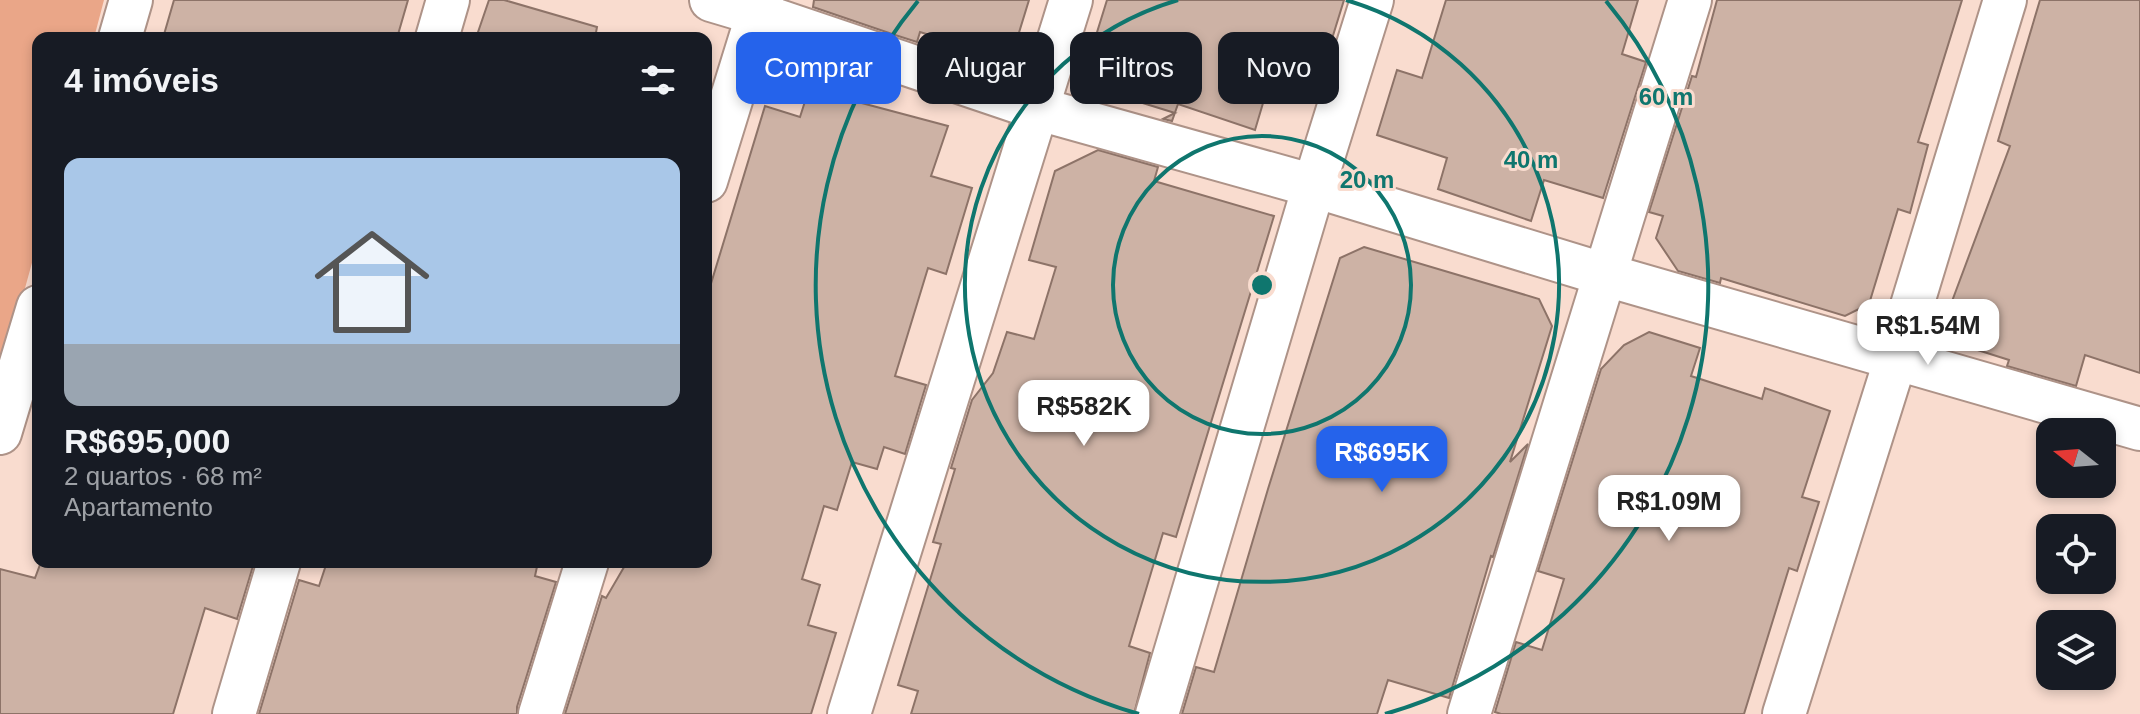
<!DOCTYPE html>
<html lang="pt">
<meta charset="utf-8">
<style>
body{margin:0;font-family:Arial,sans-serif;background:#242831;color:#f1f3f6;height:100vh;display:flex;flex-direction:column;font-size:30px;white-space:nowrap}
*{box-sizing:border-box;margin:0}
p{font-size:26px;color:#9ea1a6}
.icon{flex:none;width:44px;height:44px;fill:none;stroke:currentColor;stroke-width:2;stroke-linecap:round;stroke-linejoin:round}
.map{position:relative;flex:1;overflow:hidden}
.drawer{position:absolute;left:32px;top:32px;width:680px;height:536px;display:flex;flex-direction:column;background:#171b24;border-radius:16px;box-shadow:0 4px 12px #0003}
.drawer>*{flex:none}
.top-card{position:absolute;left:736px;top:32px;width:760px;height:72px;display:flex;gap:16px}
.needle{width:52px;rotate:287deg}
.fabs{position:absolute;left:2036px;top:418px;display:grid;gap:16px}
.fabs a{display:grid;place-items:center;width:80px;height:80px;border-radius:16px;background:#171b24;box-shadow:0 4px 12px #0003;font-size:40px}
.price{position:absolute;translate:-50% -68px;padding:0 18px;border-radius:16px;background:#fff;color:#222;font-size:26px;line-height:52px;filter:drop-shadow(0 2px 4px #0008)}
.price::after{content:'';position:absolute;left:50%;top:48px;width:24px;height:18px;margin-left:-12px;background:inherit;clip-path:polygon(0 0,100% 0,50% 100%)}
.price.current{background:#2563eb;color:#fff}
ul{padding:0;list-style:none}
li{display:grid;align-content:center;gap:16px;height:424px;padding:0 32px}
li+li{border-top:2px solid #363941}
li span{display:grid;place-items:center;height:248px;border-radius:16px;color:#555}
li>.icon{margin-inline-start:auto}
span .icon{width:144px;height:144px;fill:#fffc;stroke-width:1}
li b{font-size:34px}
h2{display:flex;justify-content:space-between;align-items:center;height:96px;padding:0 32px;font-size:34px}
.tag{padding:0 28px;border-radius:16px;background:#171b24;box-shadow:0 4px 12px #0003;font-size:28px;line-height:72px}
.tag.current{background:#2563eb;color:#fff}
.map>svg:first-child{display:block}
.green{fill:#eaa688}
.building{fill:#cdb2a5;stroke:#8d7368;stroke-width:2}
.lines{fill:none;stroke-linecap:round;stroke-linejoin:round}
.street-casing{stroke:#ae9388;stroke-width:46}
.street{stroke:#fff;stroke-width:42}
.ring{fill:none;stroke:#0f766e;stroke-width:4}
.centre{fill:#0f766e;stroke:#f9dccf;stroke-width:4}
.ring-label{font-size:24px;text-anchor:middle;font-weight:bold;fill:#0f766e;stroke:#f9dccf;stroke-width:6;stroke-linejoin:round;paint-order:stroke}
</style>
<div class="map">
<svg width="2140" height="714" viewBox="0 0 2140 714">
<rect width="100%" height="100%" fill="#f9dccf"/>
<!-- green -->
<polygon class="green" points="0,0 104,0 94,38 38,38 38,241 0,379"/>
<!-- building -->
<g class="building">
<polygon points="174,0 408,0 397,38 163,38"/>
<polygon points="489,0 504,0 597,27 595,38 476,38"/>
<polygon points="814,0 1029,0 1017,39 991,54 920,32 917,42 895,35 813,7"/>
<polygon points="1107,0 1344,0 1331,42 1328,41 1310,97 1269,83 1255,130 1178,104 1172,121 1163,119 1175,113 1104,91 1109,77 1085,71"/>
<polygon points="1446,0 1638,0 1622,54 1646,62 1603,198 1544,180 1531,221 1438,189 1447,158 1377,135 1397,70 1422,78"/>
<polygon points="1717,0 1962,0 1918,142 1928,145 1910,213 1898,209 1869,304 1845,316 1721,278 1720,283 1678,271 1656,238 1663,216 1649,212 1692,76 1696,77"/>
<polygon points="2040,0 2140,0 2140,373 2085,355 2076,386 2007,366 2009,360 1952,342 1942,328 2010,146 1998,141"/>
<polygon points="809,89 948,126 931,176 972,188 946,274 928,268 895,376 926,385 905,454 884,447 877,469 852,462 837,510 824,506 802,579 820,585 808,625 836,633 811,714 565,714 602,596 606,598 627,562 706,562 706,300 765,106 800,117"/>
<polygon points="1098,150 1158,167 1154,181 1274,216 1176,537 1163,533 1129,646 1150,653 1134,714 911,714 918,691 898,685 941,544 933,542 955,469 951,468 972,400 993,373 1007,332 1034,339 1056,267 1029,260 1055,171"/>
<polygon points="1364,247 1539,299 1552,326 1510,462 1528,444 1493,557 1491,556 1449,698 1388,680 1377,714 1182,714 1196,667 1214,672 1268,489 1340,258"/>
<polygon points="1649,332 1700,348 1691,376 1762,399 1765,388 1830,411 1802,497 1819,502 1797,571 1789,568 1744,714 1501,714 1495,712 1516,642 1542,650 1564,579 1538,571 1601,369 1624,345"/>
<polygon points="41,562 240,562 253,566 237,619 205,608 173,714 0,714 0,569 35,578"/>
<polygon points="327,562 538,562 535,576 556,582 517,707 517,714 259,714 299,580 319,586"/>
</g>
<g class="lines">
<!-- street casing -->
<g class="street-casing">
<g id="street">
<polyline points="711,0 758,14 1039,109 1314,186 1606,275 2140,429"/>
<polyline points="120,38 131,0"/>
<polyline points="437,38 448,0"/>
<polyline points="706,181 762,0"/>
<polyline points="0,433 38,307"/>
<polyline points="234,714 279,562"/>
<polyline points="540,714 587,562"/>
<polyline points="849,714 1071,0"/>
<polyline points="1157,714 1314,186 1372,0"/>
<polyline points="1469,714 1690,0"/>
<polyline points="1784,714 1896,358 2005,0"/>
</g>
</g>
<!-- street -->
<use href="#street" class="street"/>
</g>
<!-- distance rings -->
<g class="ring">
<circle cx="1262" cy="285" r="149"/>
<path d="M1346 0A297 297 0 1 1 1178 0"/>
<path d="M1139 714A446 446 0 0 1 918 1M1606 1A446 446 0 0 1 1385 714"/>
</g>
<circle cx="1262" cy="285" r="12" class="centre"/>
<g class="ring-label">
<text x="1666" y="105">60 m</text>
<text x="1531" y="168">40 m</text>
<text x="1367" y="188">20 m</text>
</g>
</svg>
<div class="fabs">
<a><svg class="needle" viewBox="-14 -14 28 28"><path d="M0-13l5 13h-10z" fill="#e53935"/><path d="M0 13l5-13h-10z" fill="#9ea1a6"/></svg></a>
<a><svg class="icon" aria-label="locate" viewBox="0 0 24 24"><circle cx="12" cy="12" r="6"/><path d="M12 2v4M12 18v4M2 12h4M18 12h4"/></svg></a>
<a><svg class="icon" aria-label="layers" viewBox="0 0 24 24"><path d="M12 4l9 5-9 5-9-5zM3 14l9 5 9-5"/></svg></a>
</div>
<b class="price" style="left:1928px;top:367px">R$1.54M</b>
<b class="price" style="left:1084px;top:448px">R$582K</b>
<b class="price current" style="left:1382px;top:494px">R$695K</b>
<b class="price" style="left:1669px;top:543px">R$1.09M</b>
<div class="top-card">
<a class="tag current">Comprar</a>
<a class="tag">Alugar</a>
<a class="tag">Filtros</a>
<a class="tag">Novo</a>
</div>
<section class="drawer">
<h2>4 imóveis<svg class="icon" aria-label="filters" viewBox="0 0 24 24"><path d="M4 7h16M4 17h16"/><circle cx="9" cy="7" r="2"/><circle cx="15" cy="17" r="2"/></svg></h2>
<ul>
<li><span style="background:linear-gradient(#a9c7e8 75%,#9aa5b1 0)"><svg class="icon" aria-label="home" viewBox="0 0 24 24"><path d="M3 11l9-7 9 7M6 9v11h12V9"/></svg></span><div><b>R$695,000</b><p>2 quartos · 68 m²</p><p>Apartamento</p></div></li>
</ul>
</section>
</div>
